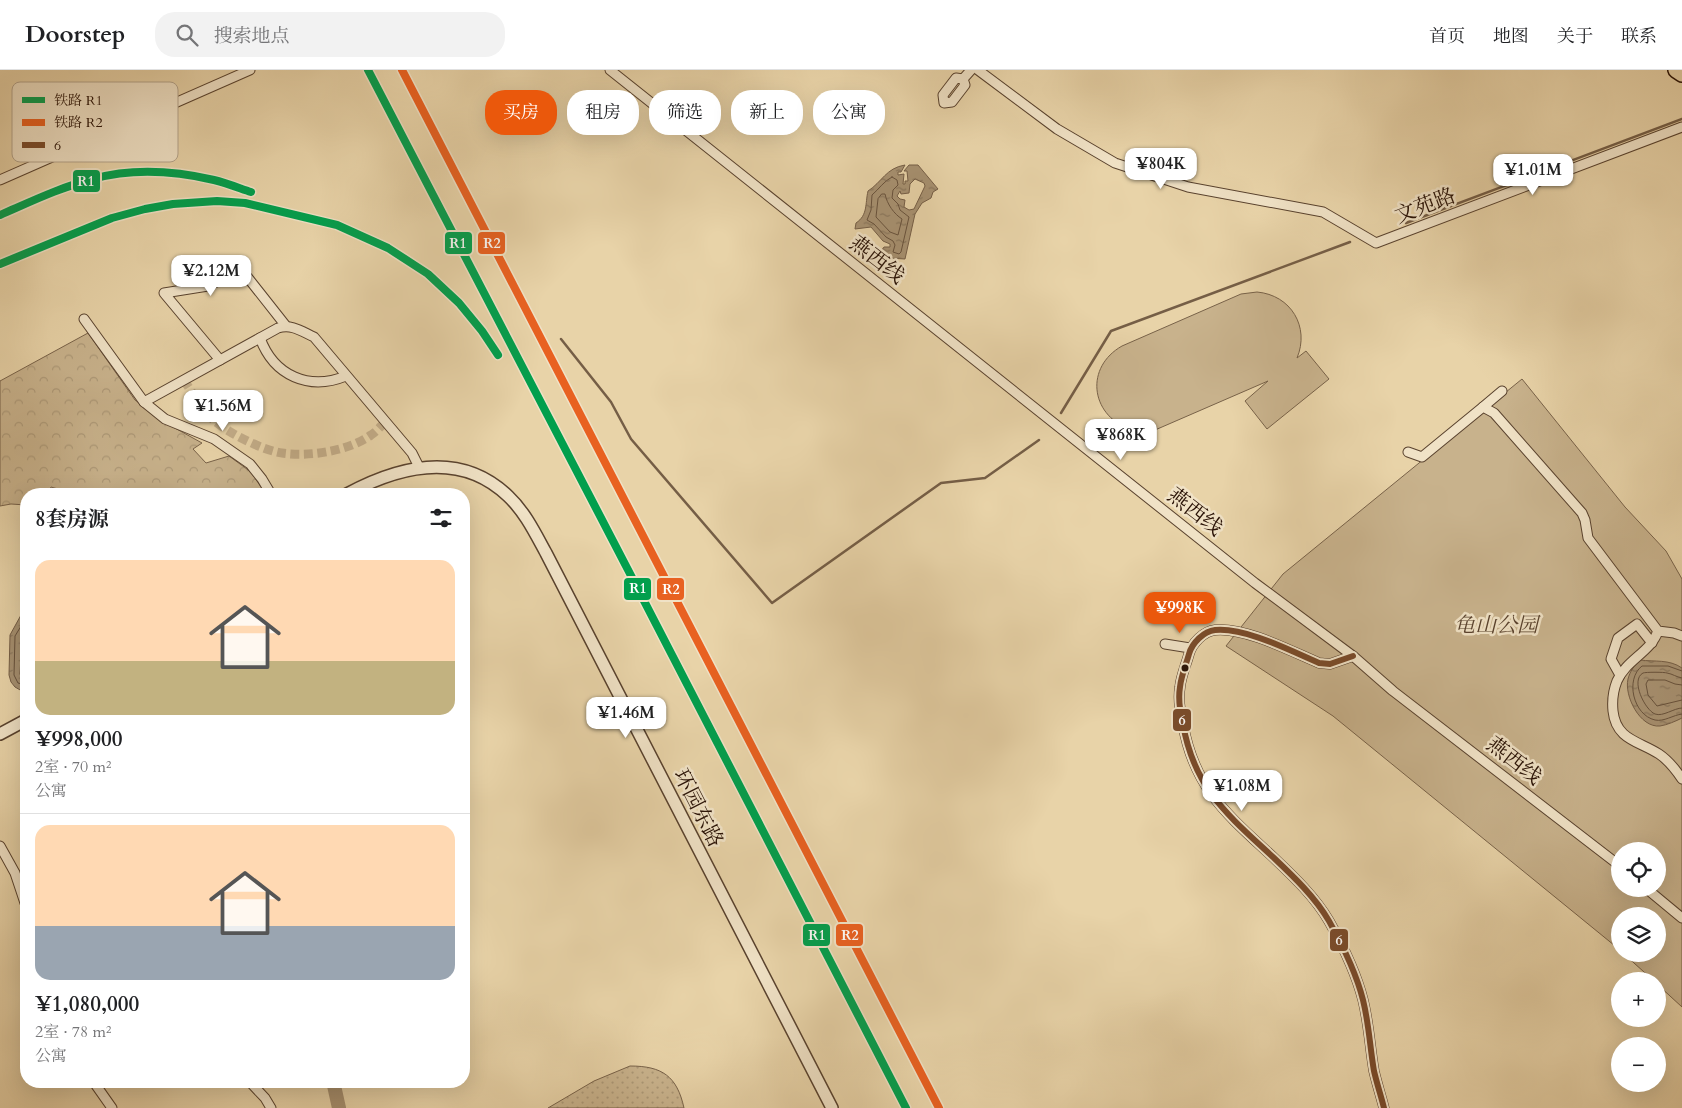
<!DOCTYPE html>
<html lang="zh">
<meta charset="utf-8">
<style>
body{margin:0;font-family:Cardo,"Noto Serif SC",serif;background:#f2f2f2;color:#202124;height:100vh;display:flex;flex-direction:column;font-size:19px;white-space:nowrap}
*{box-sizing:border-box;margin:0}
p{font-size:16px;color:#757577}
.icon{flex:none;width:28px;height:28px;fill:none;stroke:currentColor;stroke-width:2;stroke-linecap:round;stroke-linejoin:round}
.map{position:relative;flex:1;overflow:hidden}
.panel{position:absolute;left:20px;top:418px;width:450px;height:600px;display:flex;flex-direction:column;background:#fff;border-radius:20px;box-shadow:0 5px 20px #0002}
.panel>*{flex:none}
.top-card{position:absolute;left:485px;top:20px;width:475px;height:45px;display:flex;gap:10px}
.tools{position:absolute;left:1611px;top:772px;display:grid;gap:10px}
.tools a{display:grid;place-items:center;width:55px;height:55px;border-radius:50%;background:#fff;box-shadow:0 5px 20px #0002;font-size:25px}
.price{position:absolute;translate:-50% -42px;padding:0 11px;border-radius:10px;background:#fff;color:#222;font-size:16px;line-height:32px;filter:drop-shadow(0 1px 2px #0008)}
.price::after{content:'';position:absolute;left:50%;top:30px;width:15px;height:11px;margin-left:-8px;background:inherit;clip-path:polygon(0 0,100% 0,50% 100%)}
.price.current{background:#ea580c;color:#fff}
ul{padding:0;list-style:none}
li{display:grid;align-content:center;gap:10px;height:265px;padding:0 15px}
li+li{border-top:1px solid #e0e0e0}
li span{display:grid;place-items:center;height:155px;border-radius:15px;color:#555}
li>.icon{margin-inline-start:auto}
span .icon{width:90px;height:90px;fill:#fffc;stroke-width:1}
li b{font-size:21px}
h2{display:flex;justify-content:space-between;align-items:center;height:60px;padding:0 15px;font-size:21px}
.pill{padding:0 18px;border-radius:20px;background:#fff;box-shadow:0 5px 20px #0002;font-size:18px;line-height:45px}
.pill.current{background:#ea580c;color:#fff}
header{display:flex;align-items:center;gap:30px;box-sizing:border-box;height:70px;padding:0 25px;background:#fff;border-bottom:1px solid #e0e0e0}
header strong{font-size:24px}
nav{display:flex;gap:28px;margin-inline-start:auto;font-size:18px}
.search{width:350px;height:45px;background:#f2f2f2;display:flex;align-items:center;gap:12px;box-sizing:border-box;padding:0 18px;border-radius:20px;color:#757577;font-size:19px}
.map>svg:first-child{display:block}
.grass{fill:url(#grass-dots);stroke:#786249}
.forest{fill:url(#forest-crowns);stroke:#786249}
.park{fill:#c8b28c;stroke:#786249;fill-rule:evenodd}
.water{fill:url(#water-ripples);stroke:#755e46;fill-rule:evenodd}
.lines{fill:none;stroke-linecap:round;stroke-linejoin:round}
.shore{stroke:#68523c;stroke-width:1}
.stream{stroke:#755e46;stroke-width:2.5}
.river{stroke:#a79171;stroke-width:14}
.minor-tunnel{stroke:#c2ac88;stroke-width:9;stroke-dasharray:9 4.5;stroke-linecap:butt}
.minor-casing{stroke:#59422e;stroke-width:11}
.tertiary-casing{stroke:#59422e;stroke-width:14}
.primary-casing{stroke:#291206;stroke-width:18}
.minor{stroke:#f0e2c6;stroke-width:9}
.tertiary{stroke:#f0e2c6;stroke-width:11}
.primary{stroke:#e8d3a8;stroke-width:15}
.bus-1-casing{stroke:#f0e2c6;stroke-width:10}
.bus-1{stroke:#7a4b2a;stroke-width:6}
.rail-1-casing{stroke:#f0e2c6;stroke-width:11}
.rail-2-casing{stroke:#f0e2c6;stroke-width:11}
.rail-1{stroke:#029f4d;stroke-width:8}
.rail-2{stroke:#e86121;stroke-width:8}
.bus-dot{fill:#291206;stroke:#f0e2c6;stroke-width:2}
.labels{text-anchor:middle;dominant-baseline:central;stroke-width:5;stroke-linejoin:round;paint-order:stroke}
.street-label{font-size:21px;fill:#291206;stroke:#f0e2c6}
.park-label{font-size:21px;font-style:italic;fill:#59422e;stroke:#f0e2c6}
.key{fill:#f0e2c6;stroke:#b4a48c;stroke-width:1}
.key-label{font-size:14px;fill:#291206}
.line-badge{stroke:#f0e2c6;stroke-width:2}
.badge-label{font-size:14px;text-anchor:middle;font-weight:bold;fill:#fff}
</style>
<header>
<strong>Doorstep</strong>
<div class="search"><svg class="icon" aria-label="search" viewBox="0 0 24 24"><circle cx="10" cy="10" r="6"/><path d="M15 15l6 6"/></svg>搜索地点</div>
<nav><a>首页</a><a>地图</a><a>关于</a><a>联系</a></nav>
</header>
<div class="map">
<svg width="1682" height="1038" viewBox="0 0 1682 1038">
<defs>
<pattern id="grass-dots" width="8" height="8" patternUnits="userSpaceOnUse" patternTransform="scale(1.25)"><rect width="8" height="8" fill="#c8b28c"/><path d="M2 2h.1M6 6h.1" fill="none" stroke="#ac9877" stroke-width="1.8" stroke-linecap="round"/></pattern>
<pattern id="forest-crowns" width="20" height="18" patternUnits="userSpaceOnUse" patternTransform="scale(1.25)"><rect width="20" height="18" fill="#c8b28c"/><path d="M2 6a3 3 0 1 1 6 0M12 15a3 3 0 1 1 6 0" fill="none" stroke="#ac9877"/></pattern>
<pattern id="water-ripples" width="26" height="14" patternUnits="userSpaceOnUse" patternTransform="scale(1.25)"><rect width="26" height="14" fill="#a79171"/><path d="M2 4q2-2 4 0t4 0M15 11q2-2 4 0t4 0" fill="none" stroke="#88755b"/></pattern>
</defs>
<rect width="100%" height="100%" fill="#e8d3a8"/>
<filter id="stains"><feTurbulence type="fractalNoise" baseFrequency=".004" numOctaves="4"/><feColorMatrix values="0 0 0 0 .2 0 0 0 0 .09 0 0 0 0 .02 0 0 0 .5 -.17"/></filter>
<radialGradient id="worn" r=".72"><stop offset=".6" stop-color="#630" stop-opacity="0"/><stop offset="1" stop-color="#630" stop-opacity=".3"/></radialGradient>
<!-- grass -->
<path class="grass" d="M630 996C662 996 677 1006 684 1038H548L594 1011Z"/>
<!-- forest -->
<polygon class="forest" points="88,263 135,330 164,352 202,373 193,379 206,393 229,386 251,402 265,423 75,424 51,417 48,424 26,424 26,435 11,434 0,436 0,311"/>
<!-- park -->
<g class="park">
<path d="M1257 222C1291 225 1310 257 1297 288L1306 281 1329 309 1267 359 1245 331 1268 311 1132 370 1122 362 1129 359C1090 344 1085 297 1122 276L1241 224Z"/>
<path d="M1522 309 1625 437 1666 481 1682 509V937L1658 915V911H1654L1624 884H1658V846H1620V880L1333 646 1226 576 1283 504ZM1620 781H1658V819H1620Z"/>
</g>
<!-- water -->
<g class="water">
<path d="M905 95 901 102H898V105L904 104 903 114H905V111H908L907 101H904L909 95H918L938 119 933 122 931 128 922 133 915 144 905 189 889 188 881 181 884 177H890V174L883 171 871 157 855 159 856 153C868 145 865 134 868 121 882 112 886 98 905 95ZM915 109 924 113 925 116 914 139 909 140 904 137 905 130 900 129 897 126 900 121 901 124 909 123 910 114Z"/>
<polygon points="26,536 26,619 22,621 15,617 11,612 9,605 10,565"/>
<path d="M1640 590C1655 592 1669 589 1682 598V648C1676 651 1667 655 1660 656 1640 658 1624 626 1628 609 1630 601 1634 596 1640 590Z"/>
</g>
<g class="lines">
<!-- shore -->
<g class="shore">
<path d="M892 107 897 110 898 115 893 120 892 128 898 134 900 140 909 147 901 182 899 184 893 182 895 175 893 171 886 167 874 154 867 150 871 140 872 125C879 119 884 111 892 107Z"/>
<path d="M882 124H885C887 134 894 144 902 149L898 165 890 162 876 147 878 129Z"/>
<polyline points="26,548 15,566 14,605 18,613 26,615"/>
<polyline points="26,559 22,567 20,604 22,608 26,609"/>
<path d="M1682 601 1668 596H1642C1625 609 1633 645 1655 650 1664 652 1673 645 1682 644"/>
<path d="M1682 608C1676 607 1673 604 1667 603 1665 602 1645 602 1643 603 1630 610 1645 640 1655 644 1663 647 1674 638 1682 638"/>
<polyline points="1682,615 1675,614 1665,610 1648,610 1646,614 1648,625 1657,636 1682,630"/>
</g>
<!-- stream -->
<g class="stream">
<polyline points="1406,153 1682,49"/>
<polyline points="561,269 611,332 631,369 772,533 941,413 985,408 1039,370"/>
<polyline points="1061,343 1111,261 1350,172"/>
</g>
<!-- river -->
<polyline class="river" points="333,1011 339,1038"/>
<!-- minor-tunnel -->
<path class="minor-tunnel" d="M184 310C193 324 203 342 216 352 230 364 265 381 282 383 309 387 349 381 371 365 376 362 381 356 385 352"/>
<!-- minor casing -->
<g class="minor-casing">
<g id="minor">
<polyline points="610,0 1255,513 1353,586 1393,621 1620,796"/>
<polyline points="978,0 1057,59 1115,93 1188,117 1323,142 1376,173 1682,57"/>
<polyline points="963,9 956,8 943,25 944,33 952,32 965,15 963,9 971,0"/>
<polyline points="0,110 250,0"/>
<path d="M84 249 144 332 278 258C292 254 301 261 314 267L412 383 419 397"/>
<path d="M260 268C274 306 309 321 346 306"/>
<polyline points="220,290 164,223 208,216 241,199 286,256"/>
<polyline points="144,332 165,349 214,369 250,394 262,409 271,424"/>
<polyline points="1483,337 1502,321"/>
<polyline points="1408,382 1422,387 1483,337 1494,343 1582,443 1585,450 1588,468 1658,561 1674,563 1682,566"/>
<path d="M1658 561C1651 582 1626 590 1617 611 1613 621 1612 631 1613 641 1616 670 1639 671 1659 684 1668 690 1676 700 1682 709"/>
<polyline points="1165,574 1190,578"/>
<path d="M1353 586 1330 594 1319 593C1291 581 1245 557 1215 560 1204 561 1192 573 1189 584 1186 595 1181 606 1180 617 1178 629 1180 642 1183 654 1194 719 1229 746 1274 788 1294 807 1315 827 1329 851 1343 876 1356 902 1363 930 1369 954 1370 978 1374 1001 1377 1014 1381 1026 1384 1038"/>
<polyline points="1620,605 1611,589 1618,568 1637,554 1652,573"/>
<polyline points="0,776 15,803 26,836"/>
<polyline points="1647,819 1682,848"/>
<polyline points="93,1011 112,1038"/>
<polyline points="249,1011 265,1028 271,1038"/>
</g>
</g>
<!-- tertiary casing -->
<g class="tertiary-casing">
<g id="tertiary">
<path d="M347 424C399 396 460 380 508 426 525 442 535 463 546 483L832 1038"/>
<polyline points="0,664 26,650"/>
</g>
</g>
<!-- primary casing -->
<g class="primary-casing">
<polyline id="primary" points="1676,0 1682,4"/>
</g>
<!-- minor -->
<use href="#minor" class="minor"/>
<!-- tertiary -->
<use href="#tertiary" class="tertiary"/>
<!-- primary -->
<use href="#primary" class="primary"/>
<!-- bus-1 casing -->
<g class="bus-1-casing">
<path id="bus-1" d="M1353 586 1330 594 1319 593C1291 581 1245 557 1215 560 1204 561 1192 573 1189 584 1186 595 1181 606 1180 617 1178 629 1180 642 1183 654 1194 719 1229 746 1274 788 1294 807 1315 827 1329 851 1343 876 1356 902 1363 930 1369 954 1370 978 1374 1001 1377 1014 1381 1026 1384 1038"/>
</g>
<!-- bus-1 -->
<use href="#bus-1" class="bus-1"/>
<!-- rail-1 casing -->
<g class="rail-1-casing">
<g id="rail-1">
<path d="M368 0C549 345 727 692 906 1038"/>
<path d="M0 145C30 132 61 117 93 109 132 98 175 101 214 110 226 113 239 118 251 122"/>
<polyline points="0,194 112,148 145,139 173,134 217,131 245,133 337,155 388,178 428,204 459,233 482,261 498,285"/>
</g>
</g>
<!-- rail-2 casing -->
<g class="rail-2-casing">
<polyline id="rail-2" points="402,0 939,1038"/>
</g>
<!-- rail-1 -->
<use href="#rail-1" class="rail-1"/>
<!-- rail-2 -->
<use href="#rail-2" class="rail-2"/>
</g>
<!-- markers -->
<circle class="bus-dot" cx="1185" cy="598" r="4.5"/>
<g class="labels">
<!-- street labels -->
<g class="street-label">
<text transform="translate(1425 136) rotate(-21)">文苑路</text>
<text transform="translate(877 190) rotate(38)">燕西线</text>
<text transform="translate(1195 442) rotate(38)">燕西线</text>
<text transform="translate(1514 691) rotate(38)">燕西线</text>
<text transform="translate(698 738) rotate(63)">环园东路</text>
</g>
<!-- park labels -->
<g class="park-label">
<text x="1496" y="555">龟山公园</text>
</g>
</g>
<!-- legend -->
<rect x="12" y="12" width="166" height="80" rx="8" class="key"/>
<rect x="22" y="27" width="23" height="6" fill="#029f4d"/>
<rect x="22" y="49" width="23" height="7" fill="#e86121"/>
<rect x="22" y="72" width="23" height="6" fill="#7a4b2a"/>
<g class="key-label">
<text x="54" y="35">铁路 R1</text>
<text x="54" y="57">铁路 R2</text>
<text x="54" y="80">6</text>
</g>
<g class="line-badge">
<rect x="72" y="99" width="29" height="24" rx="5" fill="#029f4d"/>
<rect x="444" y="161" width="29" height="24" rx="5" fill="#029f4d"/>
<rect x="477" y="161" width="29" height="24" rx="5" fill="#e86121"/>
<rect x="623" y="507" width="29" height="24" rx="5" fill="#029f4d"/>
<rect x="656" y="507" width="29" height="24" rx="5" fill="#e86121"/>
<rect x="1172" y="638" width="20" height="24" rx="5" fill="#7a4b2a"/>
<rect x="802" y="853" width="29" height="24" rx="5" fill="#029f4d"/>
<rect x="835" y="853" width="29" height="24" rx="5" fill="#e86121"/>
<rect x="1329" y="858" width="20" height="24" rx="5" fill="#7a4b2a"/>
</g>
<g class="badge-label">
<text x="86" y="116">R1</text>
<text x="458" y="178">R1</text>
<text x="492" y="178">R2</text>
<text x="638" y="523">R1</text>
<text x="671" y="524">R2</text>
<text x="1182" y="655">6</text>
<text x="817" y="870">R1</text>
<text x="850" y="870">R2</text>
<text x="1339" y="875">6</text>
</g>
<rect width="100%" height="100%" filter="url(#stains)"/>
<rect width="100%" height="100%" fill="url(#worn)"/>
</svg>
<div class="tools">
<a><svg class="icon" aria-label="locate" viewBox="0 0 24 24"><circle cx="12" cy="12" r="6"/><path d="M12 2v4M12 18v4M2 12h4M18 12h4"/></svg></a>
<a><svg class="icon" aria-label="layers" viewBox="0 0 24 24"><path d="M12 4l9 5-9 5-9-5zM3 14l9 5 9-5"/></svg></a>
<a>+</a>
<a>−</a>
</div>
<b class="price" style="left:1161px;top:120px">¥804K</b>
<b class="price" style="left:1533px;top:126px">¥1.01M</b>
<b class="price" style="left:211px;top:227px">¥2.12M</b>
<b class="price" style="left:223px;top:362px">¥1.56M</b>
<b class="price" style="left:1121px;top:391px">¥868K</b>
<b class="price current" style="left:1180px;top:564px">¥998K</b>
<b class="price" style="left:626px;top:669px">¥1.46M</b>
<b class="price" style="left:1242px;top:742px">¥1.08M</b>
<div class="top-card">
<a class="pill current">买房</a>
<a class="pill">租房</a>
<a class="pill">筛选</a>
<a class="pill">新上</a>
<a class="pill">公寓</a>
</div>
<section class="panel">
<h2>8套房源<svg class="icon" aria-label="filters" viewBox="0 0 24 24"><path d="M4 7h16M4 17h16"/><circle cx="9" cy="7" r="2"/><circle cx="15" cy="17" r="2"/></svg></h2>
<ul>
<li><span style="background:linear-gradient(#ffd9b3 65%,#c2b280 0)"><svg class="icon" aria-label="home" viewBox="0 0 24 24"><path d="M3 11l9-7 9 7M6 9v11h12V9"/></svg></span><div><b>¥998,000</b><p>2室 · 70 m²</p><p>公寓</p></div></li>
<li><span style="background:linear-gradient(#ffd9b3 65%,#9aa5b1 0)"><svg class="icon" aria-label="home" viewBox="0 0 24 24"><path d="M3 11l9-7 9 7M6 9v11h12V9"/></svg></span><div><b>¥1,080,000</b><p>2室 · 78 m²</p><p>公寓</p></div></li>
</ul>
</section>
</div>
